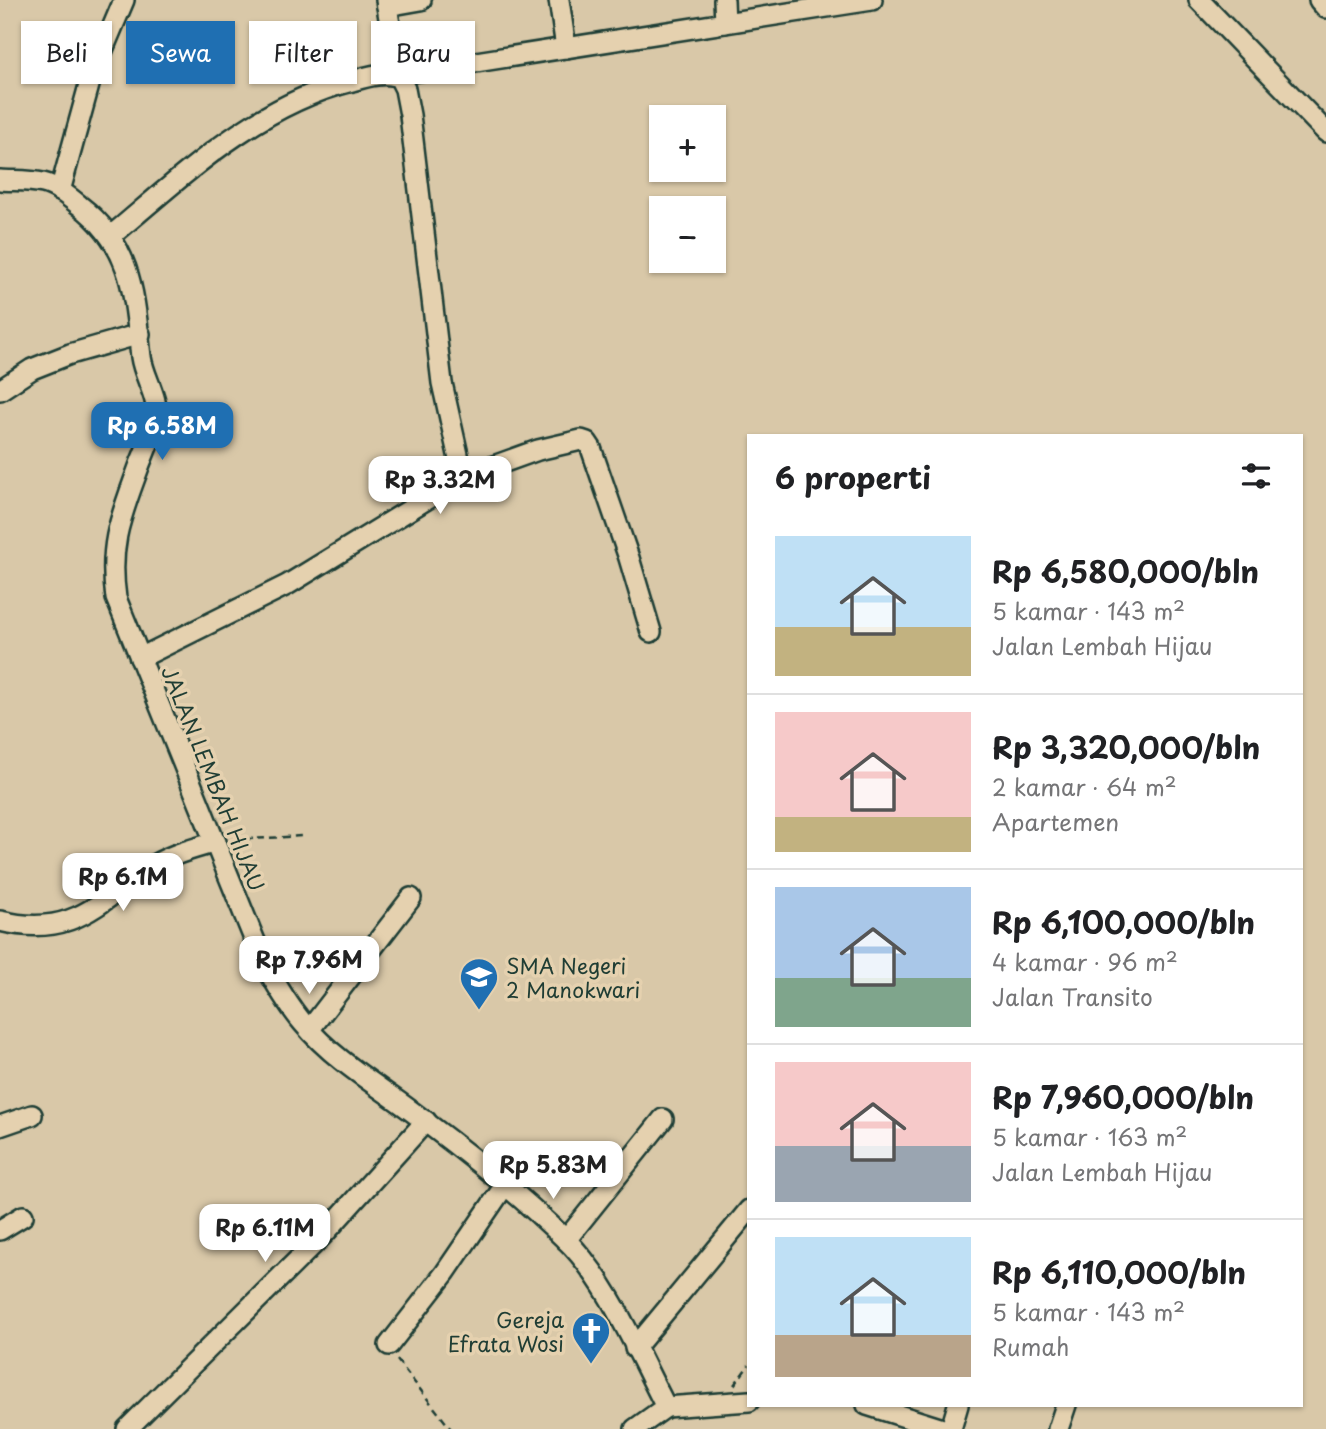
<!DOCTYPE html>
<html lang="id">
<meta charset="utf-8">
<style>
body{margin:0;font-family:"Playpen Sans",sans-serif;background:#f2f2f2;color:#202124;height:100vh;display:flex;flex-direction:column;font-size:26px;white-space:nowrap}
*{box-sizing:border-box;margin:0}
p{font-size:23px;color:#757577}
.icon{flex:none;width:38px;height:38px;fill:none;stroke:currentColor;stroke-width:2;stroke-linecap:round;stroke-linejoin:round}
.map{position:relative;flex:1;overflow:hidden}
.panel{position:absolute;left:747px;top:434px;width:556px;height:973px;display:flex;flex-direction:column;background:#fff;border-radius:0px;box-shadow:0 2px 5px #0004}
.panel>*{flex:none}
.hud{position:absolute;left:21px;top:21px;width:621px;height:63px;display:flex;gap:14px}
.fabs{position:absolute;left:649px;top:105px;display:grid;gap:14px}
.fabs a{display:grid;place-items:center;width:77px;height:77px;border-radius:0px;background:#fff;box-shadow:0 2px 5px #0004;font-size:35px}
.price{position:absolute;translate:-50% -60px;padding:0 16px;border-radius:14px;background:#fff;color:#222;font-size:23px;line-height:46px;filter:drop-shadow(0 2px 4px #0008)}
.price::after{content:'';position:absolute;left:50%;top:42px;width:21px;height:16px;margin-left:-10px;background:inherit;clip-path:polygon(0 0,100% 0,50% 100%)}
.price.active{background:#1f6fb2;color:#fff}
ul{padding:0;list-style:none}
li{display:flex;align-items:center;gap:21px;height:175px;padding:0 28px}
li+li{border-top:2px solid #e0e0e0}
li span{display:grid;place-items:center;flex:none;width:196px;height:140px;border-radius:0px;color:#555}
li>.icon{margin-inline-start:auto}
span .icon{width:84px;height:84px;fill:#fffc;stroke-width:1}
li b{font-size:30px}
h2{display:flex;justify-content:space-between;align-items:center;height:84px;padding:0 28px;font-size:30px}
.chip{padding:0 24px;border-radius:0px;background:#fff;box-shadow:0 2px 5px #0004;font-size:24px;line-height:63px}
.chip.active{background:#1f6fb2;color:#fff}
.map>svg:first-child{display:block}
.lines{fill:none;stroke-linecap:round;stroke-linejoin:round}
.minor-casing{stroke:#1f3d34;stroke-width:24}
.path{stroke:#1f3d34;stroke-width:2.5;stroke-dasharray:7 5;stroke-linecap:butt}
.minor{stroke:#e5d1af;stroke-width:19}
.labels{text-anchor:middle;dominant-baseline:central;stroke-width:7;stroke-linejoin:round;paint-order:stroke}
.street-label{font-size:21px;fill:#1f3d34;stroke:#e5d1af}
.poi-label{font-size:21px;fill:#1f3d34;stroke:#e5d1af;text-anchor:start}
</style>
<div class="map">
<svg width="1326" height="1429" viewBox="0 0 1326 1429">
<rect width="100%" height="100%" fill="#d9c8a8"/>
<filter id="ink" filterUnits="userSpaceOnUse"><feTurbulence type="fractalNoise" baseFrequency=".0143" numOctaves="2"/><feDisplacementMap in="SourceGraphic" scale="14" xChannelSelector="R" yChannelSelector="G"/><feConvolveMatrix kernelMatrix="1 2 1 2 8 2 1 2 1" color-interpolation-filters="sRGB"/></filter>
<g filter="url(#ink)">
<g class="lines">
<!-- minor casing -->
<g class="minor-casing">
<g id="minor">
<polyline points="386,0 398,74"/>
<polyline points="559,0 566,48"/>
<polyline points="724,0 725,23"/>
<polyline points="1199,0 1326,132"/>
<polyline points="1319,0 1326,8"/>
<polyline points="387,6 421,0"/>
<polyline points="393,75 872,0"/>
<path d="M0 180C14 181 29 180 43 183 56 186 68 196 79 205 133 246 134 295 141 357 144 378 159 397 156 418 153 434 146 449 140 464 122 514 108 543 116 598L263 961C275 983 287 1004 303 1023 337 1064 386 1090 427 1123 475 1159 522 1197 565 1239 608 1280 638 1354 666 1407L635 1429"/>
<polyline points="60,191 91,78 124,0"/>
<path d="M111 236C184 175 256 105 352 81 366 77 384 71 399 77L405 89 410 115 442 383 463 477"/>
<polyline points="0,390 32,369 70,354 140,334"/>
<polyline points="140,658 287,585 463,477 538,450 581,440 587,442 591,448 629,558 651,632"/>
<path d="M0 921C70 938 95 906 146 870 167 855 193 849 216 842"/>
<polyline points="310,1029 411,898"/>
<polyline points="0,1126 32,1115"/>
<polyline points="0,1230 23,1216"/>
<polyline points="566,1240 663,1119"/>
<polyline points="389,1345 445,1273 505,1185"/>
<polyline points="635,1348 749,1210"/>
<polyline points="867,1405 943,1429"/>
<polyline points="666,1407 749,1401"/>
<polyline points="127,1429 325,1233 426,1121"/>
<polyline points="951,1429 958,1405"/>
<polyline points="1058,1429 1066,1405"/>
</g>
</g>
<!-- path -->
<g class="path">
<polyline points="234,840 301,836"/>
<polyline points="397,1360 451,1429"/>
<polyline points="734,1385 749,1365"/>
</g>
<!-- minor -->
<use href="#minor" class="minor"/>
</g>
</g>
<!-- icons -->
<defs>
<g id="school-pin" transform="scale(2.0125)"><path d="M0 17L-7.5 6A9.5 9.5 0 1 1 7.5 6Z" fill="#1f6fb2" stroke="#e5d1af"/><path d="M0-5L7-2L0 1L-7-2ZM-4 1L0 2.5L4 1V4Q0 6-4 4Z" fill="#fff"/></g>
<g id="church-pin" transform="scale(2.0125)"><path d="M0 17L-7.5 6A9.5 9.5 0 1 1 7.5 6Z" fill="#1f6fb2" stroke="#e5d1af"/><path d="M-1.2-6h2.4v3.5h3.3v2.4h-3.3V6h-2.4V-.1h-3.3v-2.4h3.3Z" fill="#fff"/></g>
</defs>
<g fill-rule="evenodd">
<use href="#school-pin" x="479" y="977"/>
<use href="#church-pin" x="591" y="1331"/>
</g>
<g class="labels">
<!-- street labels -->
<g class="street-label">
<text transform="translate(214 778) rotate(68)">JALAN LEMBAH HIJAU</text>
</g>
<!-- poi labels -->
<g class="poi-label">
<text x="506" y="965">SMA Negeri<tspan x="506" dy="24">2 Manokwari</tspan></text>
<text x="564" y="1319" text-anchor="end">Gereja<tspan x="564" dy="24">Efrata Wosi</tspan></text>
</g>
</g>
</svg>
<div class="fabs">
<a>+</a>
<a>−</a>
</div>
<b class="price active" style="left:162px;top:462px">Rp 6.58M</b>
<b class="price" style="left:440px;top:516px">Rp 3.32M</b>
<b class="price" style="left:123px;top:913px">Rp 6.1M</b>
<b class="price" style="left:309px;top:996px">Rp 7.96M</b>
<b class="price" style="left:553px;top:1201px">Rp 5.83M</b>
<b class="price" style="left:265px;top:1264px">Rp 6.11M</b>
<div class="hud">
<a class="chip">Beli</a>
<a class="chip active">Sewa</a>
<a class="chip">Filter</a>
<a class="chip">Baru</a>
</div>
<section class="panel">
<h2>6 properti<svg class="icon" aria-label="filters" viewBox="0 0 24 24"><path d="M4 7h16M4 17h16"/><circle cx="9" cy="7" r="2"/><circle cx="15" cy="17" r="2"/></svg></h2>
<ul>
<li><span style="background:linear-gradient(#bfe0f5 65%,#c2b280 0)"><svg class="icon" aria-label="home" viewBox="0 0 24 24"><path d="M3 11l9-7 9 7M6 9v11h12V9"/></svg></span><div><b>Rp 6,580,000/bln</b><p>5 kamar · 143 m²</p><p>Jalan Lembah Hijau</p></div></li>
<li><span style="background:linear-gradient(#f6c9c9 75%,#c2b280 0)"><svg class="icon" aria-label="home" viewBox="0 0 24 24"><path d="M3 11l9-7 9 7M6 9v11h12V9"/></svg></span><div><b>Rp 3,320,000/bln</b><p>2 kamar · 64 m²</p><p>Apartemen</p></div></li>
<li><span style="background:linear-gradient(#a9c7e8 65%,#7fa58c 0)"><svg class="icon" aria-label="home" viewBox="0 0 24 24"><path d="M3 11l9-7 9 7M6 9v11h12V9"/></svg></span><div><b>Rp 6,100,000/bln</b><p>4 kamar · 96 m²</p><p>Jalan Transito</p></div></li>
<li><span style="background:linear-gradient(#f6c9c9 60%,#9aa5b1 0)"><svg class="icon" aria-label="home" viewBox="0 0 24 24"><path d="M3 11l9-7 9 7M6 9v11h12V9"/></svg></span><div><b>Rp 7,960,000/bln</b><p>5 kamar · 163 m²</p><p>Jalan Lembah Hijau</p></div></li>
<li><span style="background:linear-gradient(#bfe0f5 70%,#b9a48a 0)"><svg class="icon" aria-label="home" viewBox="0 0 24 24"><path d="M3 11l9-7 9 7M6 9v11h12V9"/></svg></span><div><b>Rp 6,110,000/bln</b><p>5 kamar · 143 m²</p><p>Rumah</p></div></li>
</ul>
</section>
</div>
